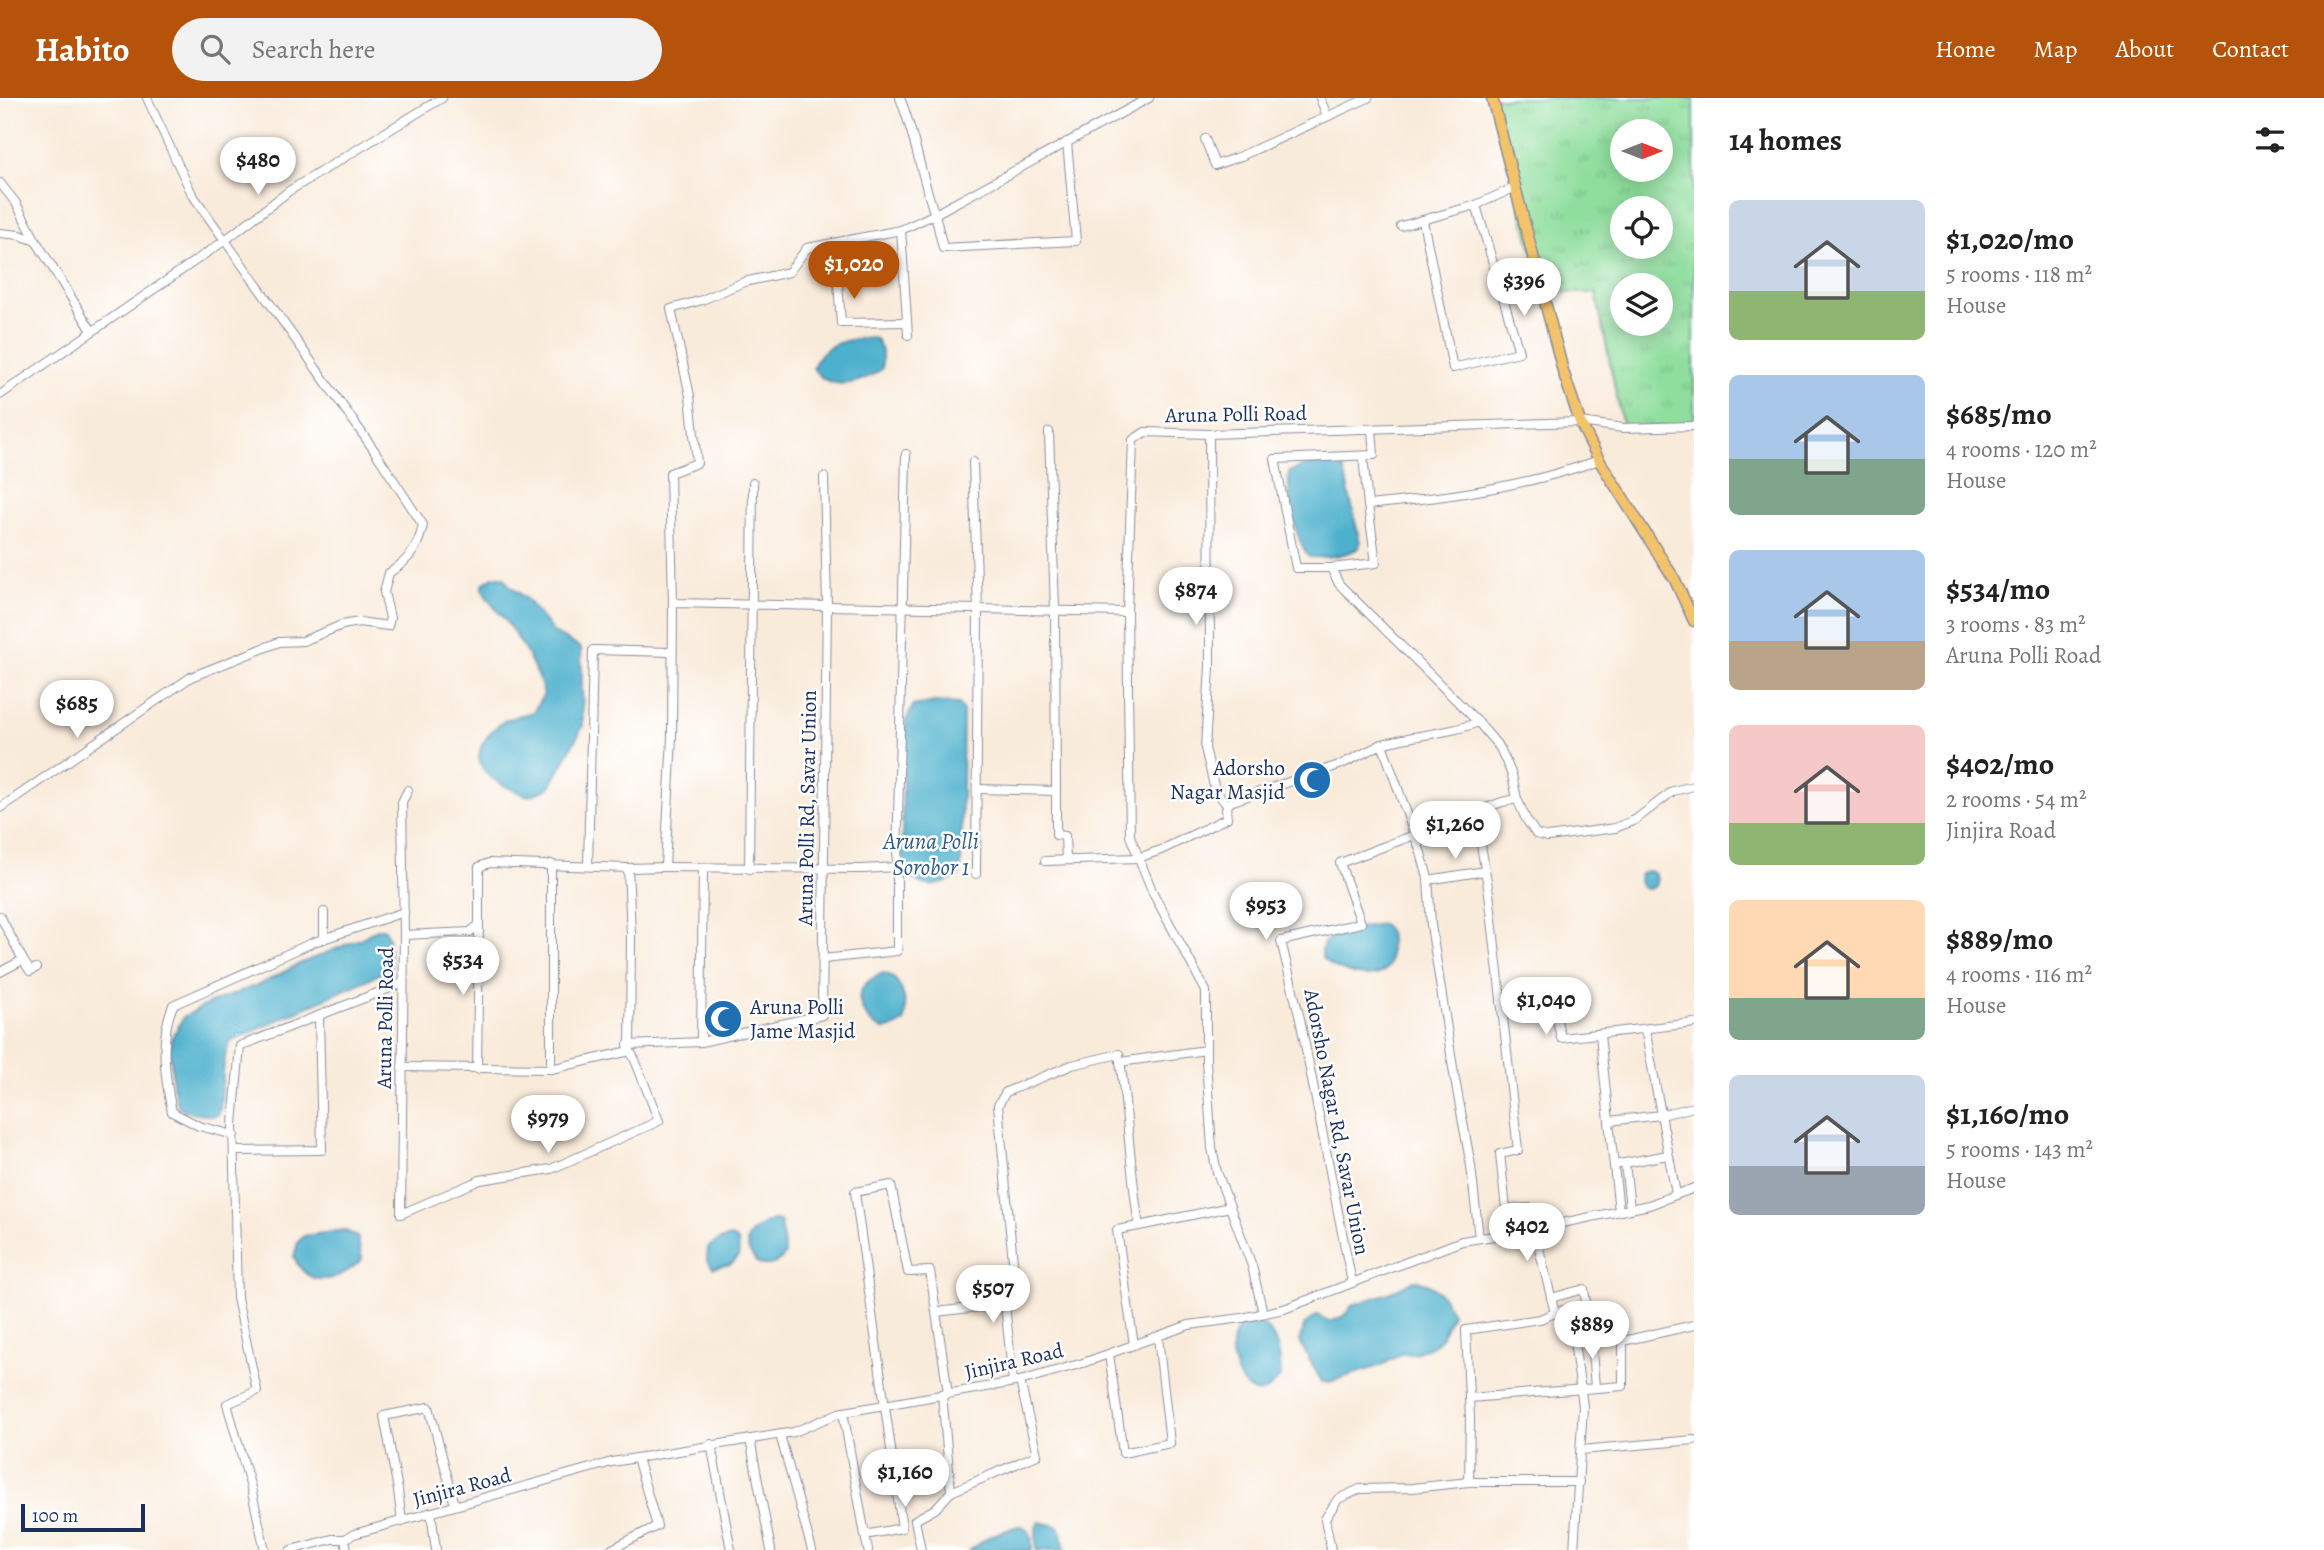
<!DOCTYPE html>
<meta charset="utf-8">
<style>
body{margin:0;font-family:Alegreya,serif;background:#f2f2f2;color:#222;height:100vh;display:flex;flex-direction:column;font-size:26px;white-space:nowrap}
*{box-sizing:border-box;margin:0}
p{font-size:23px;color:#767676}
.icon{flex:none;width:38px;height:38px;fill:none;stroke:currentColor;stroke-width:2;stroke-linecap:round;stroke-linejoin:round}
.map{position:relative;flex:1;overflow:hidden}
.drawer{display:flex;flex-direction:column;background:#fff;width:630px}
.drawer>*{flex:none}
.needle{width:46px;rotate:90deg}
.controls{position:absolute;left:1610px;top:21px;display:grid;gap:14px}
.controls a{display:grid;place-items:center;width:63px;height:63px;border-radius:50%;background:#fff;box-shadow:0 4px 18px #0003;font-size:35px}
.scale{position:absolute;left:21px;bottom:18px;width:124px;box-sizing:border-box;padding-left:7px;border:4px solid #1b2f5e;border-top:0;font-size:19px;line-height:24px;white-space:nowrap;color:#1b2f5e;-webkit-text-stroke:5px #fff;paint-order:stroke}
.price{position:absolute;translate:-50% -60px;padding:0 16px;border-radius:24px;background:#fff;color:#222;font-size:23px;line-height:46px;filter:drop-shadow(0 2px 4px #0008)}
.price::after{content:'';position:absolute;left:50%;top:42px;width:21px;height:16px;margin-left:-10px;background:inherit;clip-path:polygon(0 0,100% 0,50% 100%)}
.price.selected{background:#b45309;color:#fff}
ul{padding:0;list-style:none}
li{display:flex;align-items:center;gap:21px;height:175px;padding:0 35px}
li span{display:grid;place-items:center;flex:none;width:196px;height:140px;border-radius:10px;color:#555}
li>.icon{margin-inline-start:auto}
span .icon{width:84px;height:84px;fill:#fffc;stroke-width:1}
li b{font-size:30px}
h2{display:flex;justify-content:space-between;align-items:center;height:84px;padding:0 35px;font-size:30px}
header{display:flex;align-items:center;gap:42px;box-sizing:border-box;height:98px;padding:0 35px;background:#b45309;color:#fff}
header strong{font-size:33px}
nav{display:flex;gap:38px;margin-inline-start:auto;font-size:24px}
.search{width:490px;height:63px;background:#f2f2f2;display:flex;align-items:center;gap:18px;box-sizing:border-box;padding:0 24px;border-radius:38px;color:#767676;font-size:26px}
main{display:flex;flex:1;min-height:0}
.map>svg:first-child{display:block}
.grass{fill:url(#grass-tufts);stroke:#55867e;stroke-width:2;fill-rule:evenodd}
.water{fill:#4eb1cd;stroke:#347096;stroke-width:2}
.lines{fill:none;stroke-linecap:round;stroke-linejoin:round}
.minor-casing{stroke:#8a8d9c;stroke-width:10}
.major-casing{stroke:#8a8d9c;stroke-width:13}
.minor{stroke:#fff;stroke-width:8}
.major{stroke:#f2c36a;stroke-width:10}
.labels{text-anchor:middle;dominant-baseline:central;stroke-width:5;stroke-linejoin:round;paint-order:stroke}
.street-label{font-size:21px;fill:#1b2f5e;stroke:#fff}
.poi-label{font-size:21px;fill:#1b2f5e;stroke:#fff;text-anchor:end}
.water-label{font-size:23px;font-style:italic;fill:#2d5c85;stroke:#fff}
</style>
<header>
<strong>Habito</strong>
<div class="search"><svg class="icon" aria-label="search" viewBox="0 0 24 24"><circle cx="10" cy="10" r="6"/><path d="M15 15l6 6"/></svg>Search here</div>
<nav><a>Home</a><a>Map</a><a>About</a><a>Contact</a></nav>
</header>
<main>
<div class="map">
<svg width="1694" height="1452" viewBox="0 0 1694 1452">
<defs>
<pattern id="grass-tufts" width="24" height="20" patternUnits="userSpaceOnUse" patternTransform="scale(1.75)"><rect width="24" height="20" fill="#8fde9d"/><path d="M3 7l-1-3M5 7V3M7 7l1-3M15 17l-1-3M17 17v-4M19 17l1-3" fill="none" stroke="#7bbf8a"/></pattern>
</defs>
<rect width="100%" height="100%" fill="#fff"/>
<filter id="ink" filterUnits="userSpaceOnUse"><feTurbulence type="fractalNoise" baseFrequency=".0143" numOctaves="2"/><feDisplacementMap in="SourceGraphic" scale="14" xChannelSelector="R" yChannelSelector="G"/><feConvolveMatrix kernelMatrix="1 2 1 2 8 2 1 2 1" color-interpolation-filters="sRGB"/></filter>
<filter id="wash" filterUnits="userSpaceOnUse"><feTurbulence type="fractalNoise" baseFrequency=".00686" numOctaves="4" result="noise"/><feDisplacementMap in="SourceGraphic" scale="28" xChannelSelector="R" yChannelSelector="G"/><feGaussianBlur stdDeviation="1.57" result="paint"/><feColorMatrix in="noise" values="0 0 0 0 0 0 0 0 0 0 0 0 0 0 0 0 0 1.4 0 .05"/><feComposite in="paint" operator="in"/></filter>
<g filter="url(#wash)">
<rect width="100%" height="100%" fill="#f9ebda"/>
<!-- grass -->
<path class="grass" d="M1491 0H1694V327L1623 330 1596 195 1543 194ZM1622 33H1661V72H1622ZM1622 110H1661V149H1622ZM1622 187H1661V226H1622Z"/>
<!-- water -->
<g class="water">
<path d="M871 239 877 242 882 253V271C861 286 830 295 813 270 821 245 847 241 871 239Z"/>
<path d="M1330 365 1343 368 1360 445 1359 450C1344 458 1325 460 1309 459 1293 436 1288 401 1289 374L1307 367Z"/>
<path d="M493 479H504L508 486 527 502 554 535 581 550 583 628 551 687 546 692 528 698C513 692 494 685 484 672 471 655 487 636 501 625 509 619 523 617 533 614L544 596C536 569 522 545 505 522 497 512 488 503 482 491L484 485Z"/>
<path d="M935 604 959 606 963 613 961 770 958 778C934 793 915 791 902 765L903 666 906 623 913 608Z"/>
<circle cx="1648" cy="782" r="9"/>
<path d="M1382 826C1391 833 1390 839 1390 851 1390 858 1391 867 1385 872 1370 886 1334 872 1322 860 1322 854 1321 847 1326 843 1337 833 1367 828 1382 826Z"/>
<path d="M377 831H385L388 839 391 871 231 943C220 960 224 994 219 1016L213 1018 199 1016 185 1013 178 1007 173 988 170 953 172 939 184 919 210 905 263 885 299 866 360 841Z"/>
<path d="M884 875C903 880 908 908 904 924 898 928 891 932 883 931 869 928 854 905 862 891 866 884 876 878 884 875Z"/>
<path d="M772 1122 780 1123 785 1156C779 1166 770 1169 759 1166 736 1143 749 1134 772 1122Z"/>
<path d="M344 1132 357 1139 362 1161C340 1183 309 1193 294 1159L298 1144 304 1138Z"/>
<polygon points="731,1139 738,1143 739,1158 731,1166 713,1170 707,1161 708,1149 720,1142"/>
<path d="M1414 1182C1432 1183 1446 1200 1452 1216L1441 1240 1432 1248 1413 1256H1401L1382 1267 1329 1284H1322L1299 1243 1305 1226 1317 1217 1329 1224C1340 1220 1347 1218 1352 1207L1389 1195Z"/>
<path d="M1261 1226C1279 1237 1280 1259 1281 1278 1277 1282 1273 1288 1269 1291 1240 1310 1220 1244 1240 1229 1246 1225 1254 1226 1261 1226Z"/>
<polygon points="1039,1424 1057,1428 1062,1435 1065,1452 1036,1452 1036,1429"/>
<polygon points="1018,1428 1024,1429 1031,1436 1032,1452 970,1452 990,1438"/>
</g>
</g>
<g filter="url(#ink)">
<g class="lines">
<!-- minor casing -->
<g class="minor-casing">
<g id="minor">
<path d="M900 0C915 37 921 78 935 117"/>
<polyline points="1320,0 1327,18"/>
<polyline points="1205,41 1215,67 1241,58 1368,0"/>
<polyline points="0,85 16,105 37,145"/>
<polyline points="935,116 943,150 1076,143 1067,44"/>
<polyline points="1423,123 1453,270 1519,254 1476,107"/>
<polyline points="1401,128 1476,107 1516,89"/>
<polyline points="901,132 908,237"/>
<polyline points="0,135 20,137 36,143 92,233"/>
<polyline points="835,145 841,225 907,224"/>
<polyline points="0,297 224,143 289,93 442,0"/>
<polyline points="1209,336 1210,569 1205,650 1215,692 1227,707"/>
<polyline points="1363,358 1368,407"/>
<path d="M1599 362C1525 389 1447 399 1368 407L1376 465 1331 470 1339 486 1478 624 1500 650 1512 677 1517 701 1526 721 1536 736 1548 739 1615 730 1635 722 1673 693 1694 688"/>
<polyline points="973,364 978,512 976,776"/>
<polyline points="1331,470 1296,470 1275,361 1374,357 1372,332"/>
<polyline points="673,505 670,375 697,365 690,298 671,211 702,202 744,184 789,174 807,150 901,132 935,116 1149,0"/>
<polyline points="1127,514 1130,738 1153,795 1206,893 1206,963 1212,1050 1217,1074 1252,1168 1263,1215"/>
<path d="M1382 646C1414 636 1447 637 1478 624"/>
<polyline points="978,691 1056,693 1055,512 1049,334"/>
<polyline points="1056,693 1056,737 1065,738 1066,762"/>
<path d="M0 710 191 579 279 544 303 543 342 527 359 524 388 528 390 520 384 494 389 475C409 462 418 451 423 427L374 352 192 96 147 0"/>
<polyline points="1045,763 1138,760 1161,752 1227,720 1226,711 1230,704 1342,666 1382,646 1421,755 1428,780 1431,827 1454,976 1471,1068 1479,1140"/>
<polyline points="588,768 593,552 672,554"/>
<polyline points="665,769 862,771 897,769 906,356"/>
<polyline points="749,771 753,385"/>
<polyline points="1428,782 1485,773"/>
<polyline points="0,818 23,862 0,874"/>
<polyline points="404,837 402,704 408,692"/>
<polyline points="324,841 324,814"/>
<polyline points="823,861 897,853 897,769"/>
<polyline points="23,862 30,873 36,870"/>
<polyline points="1501,904 1551,896 1561,940 1694,925"/>
<polyline points="1645,931 1676,1096"/>
<polyline points="1600,937 1609,1023 1661,1017 1694,1009"/>
<polyline points="701,944 822,917 827,507 824,379"/>
<polyline points="628,947 701,944 703,770"/>
<polyline points="630,953 635,962 659,1023 551,1071 480,1082 401,1116 404,837 470,834 479,827 479,769 489,765 628,770 665,769 672,639 673,505 1127,514 1133,342 1145,334 1209,336 1580,324 1623,330 1694,328"/>
<polyline points="1120,964 1206,952"/>
<polyline points="402,969 551,971 630,953 631,836 628,770"/>
<polyline points="477,971 479,827"/>
<polyline points="551,971 551,766"/>
<polyline points="1609,1023 1619,1113"/>
<path d="M234 1037 199 1028 172 1014C165 980 159 940 173 907L314 844 404 814"/>
<polyline points="234,1053 322,1052 319,918"/>
<polyline points="1625,1065 1630,1110"/>
<polyline points="1614,1067 1668,1057"/>
<polyline points="1352,1185 1300,921 1281,843 1361,825 1340,765 1502,704 1517,701"/>
<polyline points="1551,1200 1584,1191 1591,1241 1595,1289"/>
<path d="M1003 1206 1016 1195 998 1007 1006 994 1072 967 1119 956C1128 1014 1130 1071 1139 1128L1230 1109"/>
<polyline points="936,1214 1005,1206 1013,1284"/>
<polyline points="1555,1215 1563,1212 1574,1244 1583,1308 1574,1452"/>
<polyline points="1134,1247 1117,1132 1139,1128"/>
<polyline points="1109,1256 1123,1355 1170,1345 1158,1239"/>
<polyline points="942,1296 951,1394 1037,1357 1020,1283"/>
<polyline points="1469,1300 1623,1288 1623,1243 1694,1227"/>
<polyline points="843,1314 865,1437"/>
<polyline points="780,1337 812,1452"/>
<polyline points="750,1341 771,1452"/>
<polyline points="711,1346 731,1452"/>
<polyline points="1581,1352 1694,1342"/>
<polyline points="1469,1384 1579,1384"/>
<polyline points="431,1414 436,1452"/>
<polyline points="402,1424 398,1392 384,1318 429,1309 455,1407"/>
<polyline points="265,1452 251,1390 227,1306 257,1293 237,1200 233,1026 240,948 403,885"/>
<polyline points="291,1452 332,1441 345,1441"/>
<polyline points="347,1452 345,1441 354,1436 612,1364 794,1334 839,1315 1020,1283 1083,1265 1189,1227 1242,1220 1284,1211 1462,1143 1519,1134 1649,1107 1694,1090"/>
<polyline points="610,1452 657,1428 637,1360"/>
<polyline points="868,1452 865,1437 902,1430 855,1094 891,1087 908,1174 930,1173 948,1295"/>
<polyline points="921,1452 915,1422 935,1411 951,1394"/>
<polyline points="1331,1452 1325,1421 1338,1401 1360,1391 1412,1390 1469,1384 1470,1321 1466,1232 1540,1221 1555,1215 1529,1110 1506,1111 1500,1056 1518,1052 1489,795 1478,729 1474,716"/>
</g>
</g>
<!-- major casing -->
<g class="major-casing">
<polyline id="major" points="1492,0 1563,273 1580,324 1599,362 1675,482 1694,523"/>
</g>
<!-- minor -->
<use href="#minor" class="minor"/>
<!-- major -->
<use href="#major" class="major"/>
</g>
</g>
<!-- icons -->
<defs>
<g id="mosque-disc" transform="scale(2.0125)"><circle r="9.5" fill="#1f6fb2" stroke="#fff"/><path d="M3.5-4.9A6 6 0 1 0 3.5 4.9A5 5 0 1 1 3.5-4.9Z" fill="#fff"/></g>
</defs>
<g fill-rule="evenodd">
<use href="#mosque-disc" x="1312" y="682"/>
<use href="#mosque-disc" x="723" y="921"/>
</g>
<g class="labels">
<!-- street labels -->
<g class="street-label">
<text transform="translate(1236 316) rotate(-1)">Aruna Polli Road</text>
<text transform="translate(807 710) rotate(-89)">Aruna Polli Rd, Savar Union</text>
<text transform="translate(385 920) rotate(-89)">Aruna Polli Road</text>
<text transform="translate(1337 1024) rotate(79)">Adorsho Nagar Rd, Savar Union</text>
<text transform="translate(1014 1263) rotate(-13)">Jinjira Road</text>
<text transform="translate(462 1389) rotate(-15)">Jinjira Road</text>
</g>
<!-- poi labels -->
<g class="poi-label">
<text x="1285" y="670">Adorsho<tspan x="1285" dy="24">Nagar Masjid</tspan></text>
<text x="750" y="909" text-anchor="start">Aruna Polli<tspan x="750" dy="24">Jame Masjid</tspan></text>
</g>
<!-- water labels -->
<g class="water-label">
<text x="931" y="743">Aruna Polli<tspan x="931" dy="26">Sorobor 1</tspan></text>
</g>
</g>
</svg>
<div class="controls">
<a><svg class="needle" viewBox="-14 -14 28 28"><path d="M0-13l5 13h-10z" fill="#e53935"/><path d="M0 13l5-13h-10z" fill="#767676"/></svg></a>
<a><svg class="icon" aria-label="locate" viewBox="0 0 24 24"><circle cx="12" cy="12" r="6"/><path d="M12 2v4M12 18v4M2 12h4M18 12h4"/></svg></a>
<a><svg class="icon" aria-label="layers" viewBox="0 0 24 24"><path d="M12 4l9 5-9 5-9-5zM3 14l9 5 9-5"/></svg></a>
</div>
<div class="scale">100 m</div>
<b class="price" style="left:258px;top:99px">$480</b>
<b class="price selected" style="left:854px;top:203px">$1,020</b>
<b class="price" style="left:1524px;top:220px">$396</b>
<b class="price" style="left:1196px;top:529px">$874</b>
<b class="price" style="left:77px;top:642px">$685</b>
<b class="price" style="left:1455px;top:763px">$1,260</b>
<b class="price" style="left:1266px;top:844px">$953</b>
<b class="price" style="left:463px;top:899px">$534</b>
<b class="price" style="left:1546px;top:939px">$1,040</b>
<b class="price" style="left:548px;top:1057px">$979</b>
<b class="price" style="left:1527px;top:1165px">$402</b>
<b class="price" style="left:993px;top:1227px">$507</b>
<b class="price" style="left:1592px;top:1263px">$889</b>
<b class="price" style="left:905px;top:1411px">$1,160</b>
</div>
<section class="drawer">
<h2>14 homes<svg class="icon" aria-label="filters" viewBox="0 0 24 24"><path d="M4 7h16M4 17h16"/><circle cx="9" cy="7" r="2"/><circle cx="15" cy="17" r="2"/></svg></h2>
<ul>
<li><span style="background:linear-gradient(#c9d6e8 65%,#8fb573 0)"><svg class="icon" aria-label="home" viewBox="0 0 24 24"><path d="M3 11l9-7 9 7M6 9v11h12V9"/></svg></span><div><b>$1,020/mo</b><p>5 rooms · 118 m²</p><p>House</p></div></li>
<li><span style="background:linear-gradient(#a9c7e8 60%,#7fa58c 0)"><svg class="icon" aria-label="home" viewBox="0 0 24 24"><path d="M3 11l9-7 9 7M6 9v11h12V9"/></svg></span><div><b>$685/mo</b><p>4 rooms · 120 m²</p><p>House</p></div></li>
<li><span style="background:linear-gradient(#a9c7e8 65%,#b9a48a 0)"><svg class="icon" aria-label="home" viewBox="0 0 24 24"><path d="M3 11l9-7 9 7M6 9v11h12V9"/></svg></span><div><b>$534/mo</b><p>3 rooms · 83 m²</p><p>Aruna Polli Road</p></div></li>
<li><span style="background:linear-gradient(#f6c9c9 70%,#8fb573 0)"><svg class="icon" aria-label="home" viewBox="0 0 24 24"><path d="M3 11l9-7 9 7M6 9v11h12V9"/></svg></span><div><b>$402/mo</b><p>2 rooms · 54 m²</p><p>Jinjira Road</p></div></li>
<li><span style="background:linear-gradient(#ffd9b3 70%,#7fa58c 0)"><svg class="icon" aria-label="home" viewBox="0 0 24 24"><path d="M3 11l9-7 9 7M6 9v11h12V9"/></svg></span><div><b>$889/mo</b><p>4 rooms · 116 m²</p><p>House</p></div></li>
<li><span style="background:linear-gradient(#c9d6e8 65%,#9aa5b1 0)"><svg class="icon" aria-label="home" viewBox="0 0 24 24"><path d="M3 11l9-7 9 7M6 9v11h12V9"/></svg></span><div><b>$1,160/mo</b><p>5 rooms · 143 m²</p><p>House</p></div></li>
</ul>
</section>
</main>
